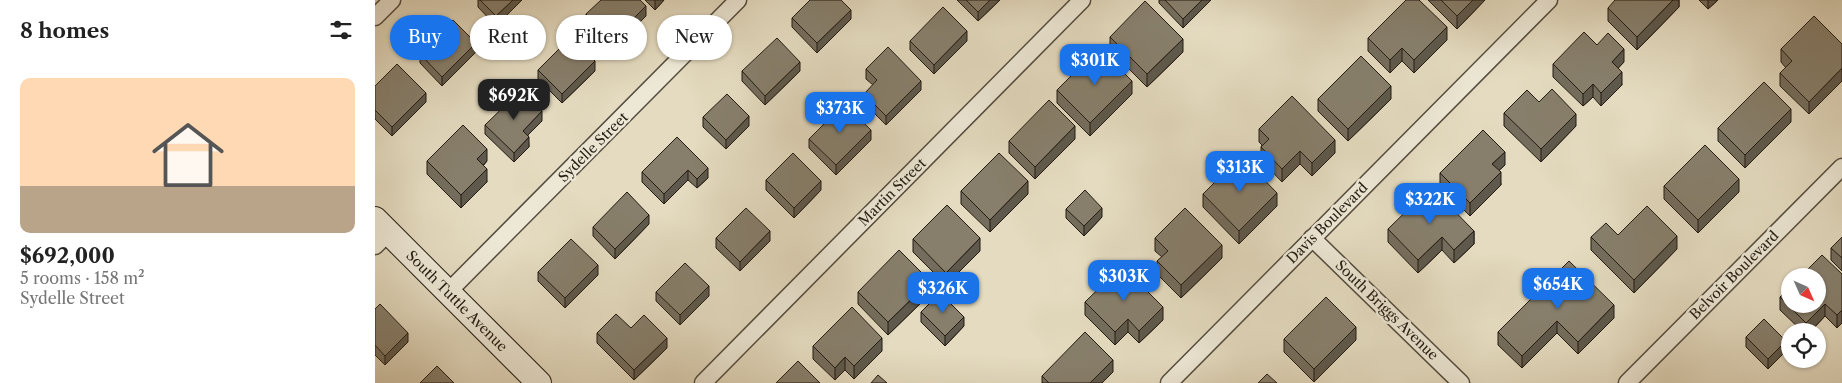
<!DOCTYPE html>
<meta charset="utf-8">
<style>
body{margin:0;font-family:"Libre Caslon Text",serif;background:#f2f2f2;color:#222;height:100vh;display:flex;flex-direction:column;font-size:19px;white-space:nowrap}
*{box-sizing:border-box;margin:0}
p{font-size:16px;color:#767676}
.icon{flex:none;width:28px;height:28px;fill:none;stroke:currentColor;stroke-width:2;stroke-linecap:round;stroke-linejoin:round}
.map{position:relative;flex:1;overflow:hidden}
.details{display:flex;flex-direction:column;background:#fff;width:375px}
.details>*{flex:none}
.banner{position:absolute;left:15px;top:15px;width:475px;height:45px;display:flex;gap:10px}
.needle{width:32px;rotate:135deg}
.fabs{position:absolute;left:1406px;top:268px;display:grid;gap:10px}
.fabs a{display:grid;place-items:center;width:45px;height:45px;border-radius:50%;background:#fff;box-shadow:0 1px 4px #0004;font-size:25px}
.price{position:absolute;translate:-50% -42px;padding:0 11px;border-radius:10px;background:#1a73e8;color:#fff;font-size:16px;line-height:32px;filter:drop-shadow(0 1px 2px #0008)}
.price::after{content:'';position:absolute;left:50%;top:30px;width:15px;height:11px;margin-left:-8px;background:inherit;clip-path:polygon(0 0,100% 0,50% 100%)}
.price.on{background:#222;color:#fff}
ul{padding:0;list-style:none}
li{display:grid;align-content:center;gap:10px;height:265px;padding:0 20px}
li+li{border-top:1px solid #e0e0e0}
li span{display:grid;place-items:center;height:155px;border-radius:10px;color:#555}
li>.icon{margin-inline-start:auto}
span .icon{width:90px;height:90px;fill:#fffc;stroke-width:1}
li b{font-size:21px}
h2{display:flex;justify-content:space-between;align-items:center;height:60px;padding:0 20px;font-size:21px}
.chip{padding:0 18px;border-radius:22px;background:#fff;box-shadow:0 1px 4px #0004;font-size:18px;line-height:45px}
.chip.on{background:#1a73e8;color:#fff}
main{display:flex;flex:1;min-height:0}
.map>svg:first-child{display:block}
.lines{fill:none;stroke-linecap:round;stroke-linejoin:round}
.street-casing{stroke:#534b3e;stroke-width:19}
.secondary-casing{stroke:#231b12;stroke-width:26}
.street{stroke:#ede8d6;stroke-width:16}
.secondary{stroke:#ede8d6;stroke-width:24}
.wall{fill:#746d5d;stroke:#231b12}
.shaded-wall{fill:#5e594c;stroke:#231b12}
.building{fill:#877f6c;stroke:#231b12}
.labels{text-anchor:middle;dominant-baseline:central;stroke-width:5;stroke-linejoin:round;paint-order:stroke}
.street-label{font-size:14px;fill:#231b12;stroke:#ede8d6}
</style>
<main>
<section class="details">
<h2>8 homes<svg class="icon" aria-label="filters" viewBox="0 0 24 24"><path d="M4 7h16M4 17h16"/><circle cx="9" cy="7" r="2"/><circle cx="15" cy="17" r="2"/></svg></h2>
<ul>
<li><span style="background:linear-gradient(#ffd9b3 70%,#b9a48a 0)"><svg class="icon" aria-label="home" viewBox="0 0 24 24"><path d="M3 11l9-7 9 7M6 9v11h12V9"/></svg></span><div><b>$692,000</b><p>5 rooms · 158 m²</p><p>Sydelle Street</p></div></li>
</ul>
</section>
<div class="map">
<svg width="1467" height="383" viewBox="0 0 1467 383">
<rect width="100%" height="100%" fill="#e4dbc0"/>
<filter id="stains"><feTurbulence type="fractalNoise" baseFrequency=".004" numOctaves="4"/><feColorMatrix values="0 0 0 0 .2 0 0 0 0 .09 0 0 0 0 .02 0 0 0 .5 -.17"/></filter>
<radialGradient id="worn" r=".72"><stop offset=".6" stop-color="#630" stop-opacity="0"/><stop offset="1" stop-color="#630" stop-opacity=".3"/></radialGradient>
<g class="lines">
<!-- street casing -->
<g class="street-casing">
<g id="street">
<polyline points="0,17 17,0"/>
<polyline points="937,238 1086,383"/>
<polyline points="0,246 14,232"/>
<polyline points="73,292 363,0"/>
<polyline points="328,383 707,0"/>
<polyline points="794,383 1174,0"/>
<polyline points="1252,383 1467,167"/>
</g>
</g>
<!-- secondary casing -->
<g class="secondary-casing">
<polyline id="secondary" points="0,219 164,383"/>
</g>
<!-- street -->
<use href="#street" class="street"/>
<!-- secondary -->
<use href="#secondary" class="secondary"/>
</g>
<!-- wall -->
<g class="wall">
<polygon points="103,0 147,0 121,26 103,7"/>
<polygon points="270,0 289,0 280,10"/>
<polygon points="582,0 625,0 603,21"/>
<polygon points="784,0 836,0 808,28 784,3"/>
<polygon points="1053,0 1110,0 1082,29"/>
<polygon points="1304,0 1304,7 1262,50 1233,21 1233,8"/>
<polygon points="1324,0 1343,0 1333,9"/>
<polygon points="211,14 271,16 237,50 211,24"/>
<polygon points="417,18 476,19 442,53 417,27"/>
<polygon points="735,37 808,52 772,87 735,50"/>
<polygon points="993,38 1072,40 1039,73 1027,61 1015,73 993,51"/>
<polygon points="535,41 592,41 559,74 535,50"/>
<polygon points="1467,44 1467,81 1434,114 1405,86 1405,73 1411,68 1406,62 1406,49"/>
<polygon points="1222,45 1249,62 1243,68 1247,85 1226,106 1218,97 1208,106 1178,77 1178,64"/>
<polygon points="101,52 67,86 45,63 45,54"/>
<polygon points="491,69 546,90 511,125 489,103 489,94 498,85 491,79"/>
<polygon points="163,70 220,71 187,103 163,79"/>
<polygon points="367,71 425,71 390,105 367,81"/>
<polygon points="0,86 51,102 17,136 0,119"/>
<polygon points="682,90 757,94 715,136 682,103"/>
<polygon points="943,99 1016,99 973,141 943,111"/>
<polygon points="1164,102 1201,126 1166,162 1129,126 1129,113"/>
<polygon points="328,117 374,126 351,149 328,127"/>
<polygon points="167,121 153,135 154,147 139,162 110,134 110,125"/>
<polygon points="1416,122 1370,168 1343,141 1343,128"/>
<polygon points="884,129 960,153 937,176 925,164 907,182 886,160 886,147 887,145 884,142"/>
<polygon points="302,137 333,178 322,188 313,180 289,204 267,182 267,172"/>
<polygon points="434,139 496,140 461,175 434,148"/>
<polygon points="700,139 660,179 634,153 634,141"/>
<polygon points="52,161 112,161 108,166 112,182 86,208 52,174"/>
<polygon points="1130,165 1124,170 1126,185 1095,216 1065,186 1065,173"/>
<polygon points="391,180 446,190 419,218 391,190"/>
<polygon points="1289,186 1364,192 1323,233 1289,199"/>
<polygon points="586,191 653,194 615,232 586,204"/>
<polygon points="828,194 902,206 864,244 828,207"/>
<polygon points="691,209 727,217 709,236 691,218"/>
<polygon points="274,224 240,259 218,236 218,227"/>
<polygon points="1013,229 1099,231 1099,244 1079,263 1067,250 1043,273 1013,242"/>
<polygon points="1243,235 1302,249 1259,293 1216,250 1216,237"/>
<polygon points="1467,237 1467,271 1456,260 1456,248"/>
<polygon points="341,238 395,241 365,271 341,248"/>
<polygon points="780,238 847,258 806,298 782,274 782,261 787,257 780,251"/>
<polygon points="538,239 605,251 571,285 538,252"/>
<polygon points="1194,261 1239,318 1203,354 1182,333 1147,368 1123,345 1123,332"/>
<polygon points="163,272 223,275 190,308 163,281"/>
<polygon points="1467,274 1462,328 1450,316 1436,331 1427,331 1405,310 1405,297"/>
<polygon points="281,292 334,296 305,325 281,301"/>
<polygon points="483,292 555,294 513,335 483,304"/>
<polygon points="710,302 788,320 764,343 753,332 740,345 710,315"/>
<polygon points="0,309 33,342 10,365 0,355"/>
<polygon points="546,312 589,326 570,346 546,322"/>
<polygon points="256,328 292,348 259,380 222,343 222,333"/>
<polygon points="1371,337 1411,351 1393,369 1371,347"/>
<polygon points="909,339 981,340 939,382 909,352"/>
<polygon points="438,346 507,351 479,379 470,370 460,380 438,359"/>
<polygon points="738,372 727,383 667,383 667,376"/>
</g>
<!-- shaded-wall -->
<g class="shaded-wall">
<polygon points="138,0 147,0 121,26 121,16"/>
<polygon points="280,0 289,0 280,10"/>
<polygon points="615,0 625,0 603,21 603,12"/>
<polygon points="827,0 836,0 808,28 808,19"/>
<polygon points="1098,0 1110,0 1082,29 1082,16"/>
<polygon points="1298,0 1304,0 1304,7 1262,50 1262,37"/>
<polygon points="1333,0 1343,0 1333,9"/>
<polygon points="271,6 271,16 237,50 237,40"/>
<polygon points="476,10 476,19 442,53 442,43"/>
<polygon points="1072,27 1072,40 1039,73 1039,60"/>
<polygon points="592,31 592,41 559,74 559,65"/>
<polygon points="808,39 808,52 772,87 772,74"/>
<polygon points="101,43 101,52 67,86 67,77"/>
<polygon points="1027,48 1027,61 1015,73 1015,60"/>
<polygon points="1249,49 1249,62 1237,75 1237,62"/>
<polygon points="220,61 220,71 187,103 187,94"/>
<polygon points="425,62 425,71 390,105 390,96"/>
<polygon points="1467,68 1467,81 1434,114 1434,102"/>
<polygon points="1247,72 1247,85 1226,106 1226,93"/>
<polygon points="546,81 546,90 511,125 511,116"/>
<polygon points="757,81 757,94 715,136 715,123"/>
<polygon points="1218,84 1218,97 1208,106 1208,94"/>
<polygon points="1016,86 1016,99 973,141 973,129"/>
<polygon points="51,93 51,102 17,136 17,127"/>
<polygon points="1416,109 1416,122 1370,168 1370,155"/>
<polygon points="167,111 167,121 148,140 148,131"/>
<polygon points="1201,114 1201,126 1166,162 1166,149"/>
<polygon points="374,116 374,126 351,149 351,140"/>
<polygon points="700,126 700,139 660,179 660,167"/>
<polygon points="496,130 496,140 461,175 461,165"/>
<polygon points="154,137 154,147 139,162 139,153"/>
<polygon points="960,140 960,153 937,176 937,163"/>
<polygon points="112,149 112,161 102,172 102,159"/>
<polygon points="925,151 925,164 907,182 907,169"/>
<polygon points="1130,152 1130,165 1117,177 1117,164"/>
<polygon points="333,168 333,178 322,188 322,179"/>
<polygon points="112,169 112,182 86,208 86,195"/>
<polygon points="313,170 313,180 289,204 289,194"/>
<polygon points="1126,172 1126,185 1095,216 1095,203"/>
<polygon points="1364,179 1364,192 1323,233 1323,220"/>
<polygon points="446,181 446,190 419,218 419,208"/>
<polygon points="653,181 653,194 615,232 615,220"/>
<polygon points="902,193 902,206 864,244 864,231"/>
<polygon points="727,208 727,217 709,236 709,226"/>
<polygon points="274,215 274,224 240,259 240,249"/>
<polygon points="395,231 395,241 365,271 365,262"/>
<polygon points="1099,231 1099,244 1079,263 1079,250"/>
<polygon points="1302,236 1302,249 1259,293 1259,280"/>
<polygon points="1067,237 1067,250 1043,273 1043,260"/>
<polygon points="605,238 605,251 571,285 571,273"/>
<polygon points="847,245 847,258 806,298 806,285"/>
<polygon points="223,265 223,275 190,308 190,298"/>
<polygon points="555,281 555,294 513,335 513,322"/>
<polygon points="334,286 334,296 305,325 305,315"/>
<polygon points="1450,304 1450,316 1436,331 1431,331 1431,323"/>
<polygon points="1239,305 1239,318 1203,354 1203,342"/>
<polygon points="788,307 788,320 764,343 764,331"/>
<polygon points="1467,310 1467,323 1462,328 1462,315"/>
<polygon points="589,317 589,326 570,346 570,336"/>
<polygon points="753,319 753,332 740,345 740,332"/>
<polygon points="1182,321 1182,333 1147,368 1147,356"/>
<polygon points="981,327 981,340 939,382 939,369"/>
<polygon points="33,333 33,342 10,365 10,356"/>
<polygon points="292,338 292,348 259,380 259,370"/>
<polygon points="507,338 507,351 479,379 479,366"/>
<polygon points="1411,341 1411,351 1393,369 1393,359"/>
<polygon points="470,357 470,370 460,380 460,368"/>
<polygon points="738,360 738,372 727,383 715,383"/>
</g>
<!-- building -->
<g class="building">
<polygon points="105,0 138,0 121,16"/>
<polygon points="226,0 265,0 271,6 237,40 211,14"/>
<polygon points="435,0 466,0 476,10 442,43 417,18"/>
<polygon points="591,0 615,0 603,12"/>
<polygon points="790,0 827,0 808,19"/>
<polygon points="1031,0 1044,0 1072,27 1039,60 1027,48 1015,60 993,38"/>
<polygon points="1066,0 1098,0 1082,16"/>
<polygon points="1240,0 1298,0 1262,37 1233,8"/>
<polygon points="770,1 808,39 772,74 735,37"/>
<polygon points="568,7 592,31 559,65 535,41"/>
<polygon points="1439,16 1467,44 1467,68 1434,102 1405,73 1417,61 1406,49"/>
<polygon points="78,20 101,43 67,77 45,54"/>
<polygon points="1209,32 1222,45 1233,33 1249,49 1237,62 1247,72 1226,93 1218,84 1208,94 1178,64"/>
<polygon points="196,37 220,61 187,94 163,70"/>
<polygon points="402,38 425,62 390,96 367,71"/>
<polygon points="513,47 546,81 511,116 489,94 502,80 491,69"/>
<polygon points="724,48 757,81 715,123 682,90"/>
<polygon points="986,56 1016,86 973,129 943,99"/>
<polygon points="22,64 51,93 17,127 0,110 0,86"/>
<polygon points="1389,82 1416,109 1370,155 1343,128"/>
<polygon points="1177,89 1201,114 1166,149 1129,113 1152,90 1164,102"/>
<polygon points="146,90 167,111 148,131 154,137 139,153 110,125"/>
<polygon points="352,94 374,116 351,140 328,117"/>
<polygon points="917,96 960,140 937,163 925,151 907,169 886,147 894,139 884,129"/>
<polygon points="674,100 700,126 660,167 634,141"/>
<polygon points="469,104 496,130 461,165 434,139"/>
<polygon points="88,125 112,149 102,159 112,169 86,195 52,161"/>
<polygon points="1108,130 1130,152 1117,164 1126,172 1095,203 1065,173"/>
<polygon points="302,137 333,168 322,179 313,170 289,194 267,172"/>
<polygon points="1330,145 1364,179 1323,220 1289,186"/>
<polygon points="418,153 446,181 419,208 391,180"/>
<polygon points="624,153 653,181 615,220 586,191"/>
<polygon points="866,156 902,193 864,231 828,194"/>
<polygon points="1056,187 1099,231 1079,250 1067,237 1043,260 1013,229"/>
<polygon points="710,190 727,208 709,226 691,209"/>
<polygon points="252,192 274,215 240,249 218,227"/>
<polygon points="572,205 605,238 571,273 538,239"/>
<polygon points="1272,206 1302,236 1259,280 1216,237 1231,223 1243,235"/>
<polygon points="371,208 395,231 365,262 341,238"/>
<polygon points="810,208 847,245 806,285 782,261 793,251 780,238"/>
<polygon points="1467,237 1467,258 1456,248"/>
<polygon points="196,239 223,265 190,298 163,272"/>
<polygon points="524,250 555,281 513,322 483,292"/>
<polygon points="1447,255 1467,274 1467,310 1462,315 1450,304 1431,323 1405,297 1415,287 1415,304 1442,304 1442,276 1426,276"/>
<polygon points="1194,261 1239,305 1203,342 1182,321 1147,356 1123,332"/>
<polygon points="310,263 334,286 305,315 281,292"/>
<polygon points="747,266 788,307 764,331 753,319 740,332 710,302"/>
<polygon points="565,293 589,317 570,336 546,312"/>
<polygon points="951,297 981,327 939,369 909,339"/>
<polygon points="5,304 33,333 10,356 0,345 0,309"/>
<polygon points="477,307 507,338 479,366 470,357 460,368 438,346"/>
<polygon points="241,314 256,328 269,315 292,338 259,370 222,333"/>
<polygon points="1389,319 1411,341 1393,359 1371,337"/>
<polygon points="710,332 738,360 715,383 674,383 667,376"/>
<polygon points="423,361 445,383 401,383"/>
<polygon points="62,366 79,383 45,383"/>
<polygon points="892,374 902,383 883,383"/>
<polygon points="503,375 512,383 496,383"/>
</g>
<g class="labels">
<!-- street labels -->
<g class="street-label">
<text transform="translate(218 147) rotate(-45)">Sydelle Street</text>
<text transform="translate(517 192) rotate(-45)">Martin Street</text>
<text transform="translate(952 223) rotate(-45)">Davis Boulevard</text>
<text transform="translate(1359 275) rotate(-45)">Belvoir Boulevard</text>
<text transform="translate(82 301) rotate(45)">South Tuttle Avenue</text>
<text transform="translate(1012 310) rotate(44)">South Briggs Avenue</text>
</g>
</g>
<rect width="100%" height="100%" filter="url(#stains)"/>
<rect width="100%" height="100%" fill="url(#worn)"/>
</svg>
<div class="fabs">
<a><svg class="needle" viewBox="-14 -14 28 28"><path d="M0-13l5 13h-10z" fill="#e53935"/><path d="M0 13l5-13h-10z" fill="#767676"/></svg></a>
<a><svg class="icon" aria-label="locate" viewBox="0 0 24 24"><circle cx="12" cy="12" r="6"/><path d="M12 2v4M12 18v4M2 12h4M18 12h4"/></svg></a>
</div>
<b class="price" style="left:720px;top:86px">$301K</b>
<b class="price on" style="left:139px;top:121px">$692K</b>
<b class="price" style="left:465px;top:134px">$373K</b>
<b class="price" style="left:865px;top:193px">$313K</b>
<b class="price" style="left:1055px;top:225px">$322K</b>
<b class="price" style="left:749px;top:302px">$303K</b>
<b class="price" style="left:1183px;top:310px">$654K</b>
<b class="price" style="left:568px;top:314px">$326K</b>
<div class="banner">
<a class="chip on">Buy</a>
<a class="chip">Rent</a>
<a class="chip">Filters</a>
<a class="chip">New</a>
</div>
</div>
</main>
